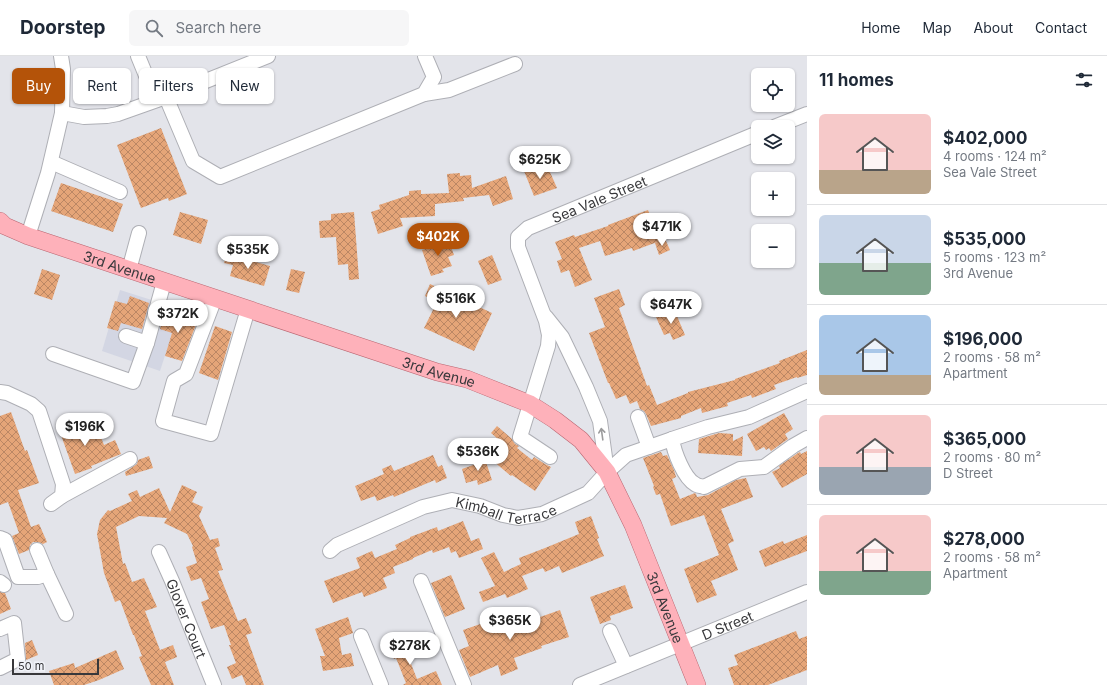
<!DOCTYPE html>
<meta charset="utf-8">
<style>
body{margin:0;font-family:Inter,sans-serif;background:#f6f6f7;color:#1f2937;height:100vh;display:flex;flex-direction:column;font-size:15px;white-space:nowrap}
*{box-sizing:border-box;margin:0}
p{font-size:13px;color:#747a83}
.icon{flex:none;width:22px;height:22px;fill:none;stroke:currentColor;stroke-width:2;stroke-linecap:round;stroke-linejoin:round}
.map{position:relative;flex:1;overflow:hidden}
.sheet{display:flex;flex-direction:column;background:#fff;width:300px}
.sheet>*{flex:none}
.hud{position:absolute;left:12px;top:12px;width:380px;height:36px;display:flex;gap:8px}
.fabs{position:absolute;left:751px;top:12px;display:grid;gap:8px}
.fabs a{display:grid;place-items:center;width:44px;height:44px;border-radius:6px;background:#fff;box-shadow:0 1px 3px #0004;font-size:20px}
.scale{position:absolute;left:12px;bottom:10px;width:87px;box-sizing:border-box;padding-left:4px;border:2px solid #38383b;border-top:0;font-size:11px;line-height:14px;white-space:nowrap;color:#38383b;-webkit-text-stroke:3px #f0f2f8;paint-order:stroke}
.price{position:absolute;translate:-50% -34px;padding:0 9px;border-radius:14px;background:#fff;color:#222;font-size:13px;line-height:26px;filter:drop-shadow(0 1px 2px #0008)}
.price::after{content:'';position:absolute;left:50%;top:24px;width:12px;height:9px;margin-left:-6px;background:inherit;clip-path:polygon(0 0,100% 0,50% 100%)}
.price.on{background:#b45309;color:#fff}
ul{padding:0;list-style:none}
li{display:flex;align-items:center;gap:12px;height:100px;padding:0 12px}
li+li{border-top:1px solid #e0e1e3}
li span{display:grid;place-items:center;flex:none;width:112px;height:80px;border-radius:6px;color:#555}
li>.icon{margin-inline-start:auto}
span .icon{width:48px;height:48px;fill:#fffc;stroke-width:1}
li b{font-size:17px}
h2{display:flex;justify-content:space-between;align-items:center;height:48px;padding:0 12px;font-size:17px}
.pill{padding:0 14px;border-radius:6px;background:#fff;box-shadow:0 1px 3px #0004;font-size:14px;line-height:36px}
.pill.on{background:#b45309;color:#fff}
header{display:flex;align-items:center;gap:24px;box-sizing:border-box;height:56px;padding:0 20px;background:#fff;border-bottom:1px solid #e0e1e3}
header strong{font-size:19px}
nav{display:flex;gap:22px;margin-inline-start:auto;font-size:14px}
.search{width:280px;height:36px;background:#f6f6f7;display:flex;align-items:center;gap:10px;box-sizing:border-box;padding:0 14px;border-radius:6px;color:#747a83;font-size:15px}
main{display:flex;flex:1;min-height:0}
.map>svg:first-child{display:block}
.built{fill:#d3d6e3}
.building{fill:url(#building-cross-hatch)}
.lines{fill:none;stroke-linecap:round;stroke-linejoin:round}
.minor-casing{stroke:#aeafb5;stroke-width:16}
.major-casing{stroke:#b96570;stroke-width:18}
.minor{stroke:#fff;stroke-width:14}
.major{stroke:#feb1ba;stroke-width:17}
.oneway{stroke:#9c9c9d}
.labels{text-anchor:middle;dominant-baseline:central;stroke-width:3.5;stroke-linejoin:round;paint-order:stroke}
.street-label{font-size:14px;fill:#38383b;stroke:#f0f2f8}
</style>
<header>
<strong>Doorstep</strong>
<div class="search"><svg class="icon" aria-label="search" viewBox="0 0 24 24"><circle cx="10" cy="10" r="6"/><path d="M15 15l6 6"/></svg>Search here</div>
<nav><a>Home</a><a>Map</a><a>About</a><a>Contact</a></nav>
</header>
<main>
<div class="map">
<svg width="807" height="629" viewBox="0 0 807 629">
<defs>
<pattern id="building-cross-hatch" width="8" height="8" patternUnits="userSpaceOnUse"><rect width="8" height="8" fill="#e5a578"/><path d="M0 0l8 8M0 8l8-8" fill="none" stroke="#bb8764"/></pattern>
</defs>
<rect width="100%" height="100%" fill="#e3e4ea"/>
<!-- built -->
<polygon class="built" points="120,234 180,253 160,315 102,295"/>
<!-- building -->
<g class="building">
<polygon points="161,72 187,138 169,145 168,142 141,152 117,89"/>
<polygon points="546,107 557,132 534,140 524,115"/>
<polygon points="460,117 460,120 471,119 472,132 506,120 513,143 493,150 489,139 463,142 464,145 435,148 435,160 400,162 403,170 378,178 371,156 380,153 379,149 409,139 409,135 421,134 421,138 449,137 447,118"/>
<polygon points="61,127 123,148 113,176 51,155"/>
<polygon points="648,154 660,185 633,195 632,192 605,200 600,185 579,192 592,224 575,231 569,214 561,217 557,205 562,203 555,186 574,179 575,181 608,170 608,169"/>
<polygon points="180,156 208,164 201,188 173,179"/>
<polygon points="354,156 359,223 349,224 348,208 338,209 336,181 320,182 319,165 331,164 331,158"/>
<polygon points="448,183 454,199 448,201 452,210 442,213 444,216 431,220 422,194 435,190 434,188"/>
<polygon points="665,183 670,194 659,199 655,187"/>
<polygon points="227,198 270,210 264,230 230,220 233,209 224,207"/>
<polygon points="492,199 502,224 488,229 478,205"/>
<polygon points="42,213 60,219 52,244 34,238"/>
<polygon points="291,213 305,216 299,237 286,234"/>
<polygon points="430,228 492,257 474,295 424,272 437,246 425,240"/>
<polygon points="619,233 625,249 619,252 647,330 649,329 657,349 688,337 688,336 735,324 735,323 780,307 779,305 807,294 807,319 797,322 797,321 774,329 776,333 752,342 751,339 727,347 728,350 702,357 701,352 681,360 681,362 651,370 646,358 644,355 640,353 637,345 630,348 626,339 616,343 609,327 608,327 589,277 605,271 594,242"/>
<polygon points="130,240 149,247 142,273 121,267 118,275 107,272 115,245 127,248"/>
<polygon points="166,252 174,254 173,258 197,266 182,305 165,300 172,277 160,273"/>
<polygon points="674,253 685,279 673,284 670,277 664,279 656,261"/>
<polygon points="215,270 232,276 218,324 199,317"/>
<polygon points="11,356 25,395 27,394 39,427 18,434 31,471 39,468 47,486 43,488 38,486 33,486 30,489 29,494 19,498 12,480 19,477 8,446 0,449 0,360"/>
<polygon points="784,357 793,373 785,378 788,383 771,395 769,392 766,394 764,391 756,395 747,378"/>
<polygon points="74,362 80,381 98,374 104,389 115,384 121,398 91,410 92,412 75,418 57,368"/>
<polygon points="497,370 512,383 515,388 519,390 517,392 532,404 534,401 545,408 551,411 535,435 512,419 511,420 486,399 499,384 491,377"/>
<polygon points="719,377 733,378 733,385 743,380 742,400 698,397 699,383"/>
<polygon points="807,395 807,418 782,432 772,416 780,412 779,410 798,397 800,396 801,398"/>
<polygon points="661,396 663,400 667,399 674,414 676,421 672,423 680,443 695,437 696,438 697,441 708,439 736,424 746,422 753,441 721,453 734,485 728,488 738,514 711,525 717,539 697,547 684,513 719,499 704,459 671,470 660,438 656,439 653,431 654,430 643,402"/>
<polygon points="433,399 438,411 442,409 447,422 436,427 435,424 394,441 393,439 377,445 375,440 361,445 355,430 384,418 382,413 391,409 394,415"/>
<polygon points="149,400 153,412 126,420 125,416 137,408 138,404"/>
<polygon points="484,400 492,424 478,429 477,424 466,427 462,413 476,408 474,403"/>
<polygon points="182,429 197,436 192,446 203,451 199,460 210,484 218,482 220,490 215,492 223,514 218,515 238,565 246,562 252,577 246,579 264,629 246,629 242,619 232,623 227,611 236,607 229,589 231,589 224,569 211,573 201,546 209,543 201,522 191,525 186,511 197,507 192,491 193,490 187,478 164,467 167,462 139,460 116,471 123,508 125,507 132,526 144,522 157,551 145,555 160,594 173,589 177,601 165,606 174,629 151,629 139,601 142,600 134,579 133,579 120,544 115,546 104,517 97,478 100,464 108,454 110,455 132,445 128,438 137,434 140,441 159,432 170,456"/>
<polygon points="591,460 599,482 597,483 604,500 562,517 559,510 545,516 543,512 522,520 528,533 507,542 505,538 483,546 479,536 495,530 481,502 494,496 504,516 521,508 519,502 545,492 579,478 575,466"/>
<polygon points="463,465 471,485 479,482 483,493 459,502 456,495 451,497 449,491 433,497 432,494 413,502 413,503 393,511 395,517 383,522 387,532 364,541 362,536 333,547 324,525 360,512 356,502 372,495 375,502 397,493 395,489 410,482 410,481 437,471 438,475"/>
<polygon points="807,479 807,495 765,511 759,495 783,485 784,488"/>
<polygon points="451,519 465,553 445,561 431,527"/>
<polygon points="625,529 633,552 610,560 611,564 600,568 590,541"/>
<polygon points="0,536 5,537 11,553 0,558"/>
<polygon points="522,554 526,566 560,554 569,581 541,590 542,592 514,602 518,613 501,620 498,609 470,621 459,594 469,590 463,574 492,564 495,572 513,565 510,558"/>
<polygon points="348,561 353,577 339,582 342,599 351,597 354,610 323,615 320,600 325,600 315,573"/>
<polygon points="796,575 799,583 807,580 807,614 768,629 734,629 728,612 738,609 734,599"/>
<polygon points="400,580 417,623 436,615 442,629 403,629 406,627 396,602 394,603 387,585"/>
<polygon points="32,584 38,599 26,604 25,587"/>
<polygon points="116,594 124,613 99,624 84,629 54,629 49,615 74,607 75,612"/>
</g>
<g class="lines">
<!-- minor casing -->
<g class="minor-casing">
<g id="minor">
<polyline points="138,0 156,44"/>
<polyline points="424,38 449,34 515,8"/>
<polyline points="166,41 193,105 220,121 424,38 434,21 425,0"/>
<polyline points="62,57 84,61 107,60 118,58 166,41 268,0"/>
<polyline points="774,71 807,58"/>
<polyline points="51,106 120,136"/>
<polyline points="28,180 48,117 62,57 63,13 61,0"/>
<polyline points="129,214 139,177"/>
<polyline points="215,242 186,318 174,325 163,365 211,378 248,253"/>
<polyline points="546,261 562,281 586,331 600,365 607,416"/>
<polyline points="126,280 147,287 164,226"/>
<polyline points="53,298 133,326 147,287"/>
<path d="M807 335 749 361 708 371 672 383C674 396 684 422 695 428 697 430 701 430 704 431L740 413 764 411 793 390 807 382"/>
<polyline points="0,336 7,337 31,348 39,355 63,428 62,440 51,448"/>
<polyline points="638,361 649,391"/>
<path id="s1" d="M550 401 520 381 548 290 549 279 546 265 518 191V181L528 172 758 77"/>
<polyline points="62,440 130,403"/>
<polyline points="0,482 5,484 18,521 38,521 47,518 66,558"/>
<polyline points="37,494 47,518"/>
<path id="s2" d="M330 495 337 489 423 451 452 444 480 450 503 459 518 462 542 458 588 437 607 416 626 399 672 383"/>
<path id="s3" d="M159 496 172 525 214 629"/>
<polyline points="421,525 464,629"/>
<polyline points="0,526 4,529"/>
<polyline points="0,573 14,567 18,603 0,612"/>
<polyline points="610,575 626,610"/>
<polyline points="361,580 381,629"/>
<path id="s4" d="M580 629 807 536"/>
</g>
</g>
<!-- major casing -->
<g class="major-casing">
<g id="major">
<path id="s5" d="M0 165 5 170 28 180 437 316 467 323 530 348 555 364 581 384 607 416 633 469 697 629"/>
</g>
</g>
<!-- minor -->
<use href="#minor" class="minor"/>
<!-- major -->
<use href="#major" class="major"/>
</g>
<!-- one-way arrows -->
<defs><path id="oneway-shaft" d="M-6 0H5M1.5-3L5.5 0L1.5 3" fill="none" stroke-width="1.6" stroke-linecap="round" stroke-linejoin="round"/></defs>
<use class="oneway" href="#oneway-shaft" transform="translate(602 378) rotate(-98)"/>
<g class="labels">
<!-- street labels -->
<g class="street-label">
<text stroke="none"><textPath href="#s1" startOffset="336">Sea Vale Street</textPath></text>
<text stroke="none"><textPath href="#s5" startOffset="129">3rd Avenue</textPath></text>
<text stroke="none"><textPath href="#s5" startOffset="465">3rd Avenue</textPath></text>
<text stroke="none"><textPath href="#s2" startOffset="189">Kimball Terrace</textPath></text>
<text stroke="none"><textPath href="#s5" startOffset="813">3rd Avenue</textPath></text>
<text stroke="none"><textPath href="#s3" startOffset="72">Glover Court</textPath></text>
<text stroke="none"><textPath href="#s4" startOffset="159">D Street</textPath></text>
</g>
</g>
</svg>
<div class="fabs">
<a><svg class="icon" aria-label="locate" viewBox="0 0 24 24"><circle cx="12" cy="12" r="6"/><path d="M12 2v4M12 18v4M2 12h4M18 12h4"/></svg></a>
<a><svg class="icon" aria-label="layers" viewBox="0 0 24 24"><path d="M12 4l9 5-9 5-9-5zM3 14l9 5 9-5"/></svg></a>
<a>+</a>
<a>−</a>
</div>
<div class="scale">50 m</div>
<b class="price" style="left:540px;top:124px">$625K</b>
<b class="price" style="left:662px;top:191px">$471K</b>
<b class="price on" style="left:438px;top:201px">$402K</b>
<b class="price" style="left:248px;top:214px">$535K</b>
<b class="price" style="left:456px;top:263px">$516K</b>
<b class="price" style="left:671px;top:269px">$647K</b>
<b class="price" style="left:178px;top:278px">$372K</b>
<b class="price" style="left:85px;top:391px">$196K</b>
<b class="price" style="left:478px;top:416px">$536K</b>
<b class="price" style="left:510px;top:585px">$365K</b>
<b class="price" style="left:410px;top:610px">$278K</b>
<div class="hud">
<a class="pill on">Buy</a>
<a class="pill">Rent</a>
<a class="pill">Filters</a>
<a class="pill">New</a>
</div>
</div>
<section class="sheet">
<h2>11 homes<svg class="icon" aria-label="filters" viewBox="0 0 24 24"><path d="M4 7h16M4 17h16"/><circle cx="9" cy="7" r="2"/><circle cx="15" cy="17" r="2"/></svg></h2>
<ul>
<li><span style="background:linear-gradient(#f6c9c9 70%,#b9a48a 0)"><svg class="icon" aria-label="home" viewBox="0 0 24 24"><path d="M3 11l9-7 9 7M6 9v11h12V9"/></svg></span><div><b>$402,000</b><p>4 rooms · 124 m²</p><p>Sea Vale Street</p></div></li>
<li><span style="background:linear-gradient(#c9d6e8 60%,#7fa58c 0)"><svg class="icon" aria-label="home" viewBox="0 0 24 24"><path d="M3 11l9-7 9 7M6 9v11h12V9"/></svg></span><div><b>$535,000</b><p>5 rooms · 123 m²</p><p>3rd Avenue</p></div></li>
<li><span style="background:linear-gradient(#a9c7e8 75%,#b9a48a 0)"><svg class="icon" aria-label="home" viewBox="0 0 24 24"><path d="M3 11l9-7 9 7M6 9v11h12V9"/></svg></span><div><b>$196,000</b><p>2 rooms · 58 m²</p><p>Apartment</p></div></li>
<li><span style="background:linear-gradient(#f6c9c9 65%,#9aa5b1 0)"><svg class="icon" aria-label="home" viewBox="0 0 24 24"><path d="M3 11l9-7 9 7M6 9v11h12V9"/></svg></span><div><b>$365,000</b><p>2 rooms · 80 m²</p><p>D Street</p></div></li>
<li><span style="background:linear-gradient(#f6c9c9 70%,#7fa58c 0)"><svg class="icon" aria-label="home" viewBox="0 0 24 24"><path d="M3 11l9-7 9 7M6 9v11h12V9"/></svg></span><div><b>$278,000</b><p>2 rooms · 58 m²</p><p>Apartment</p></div></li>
</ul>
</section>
</main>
